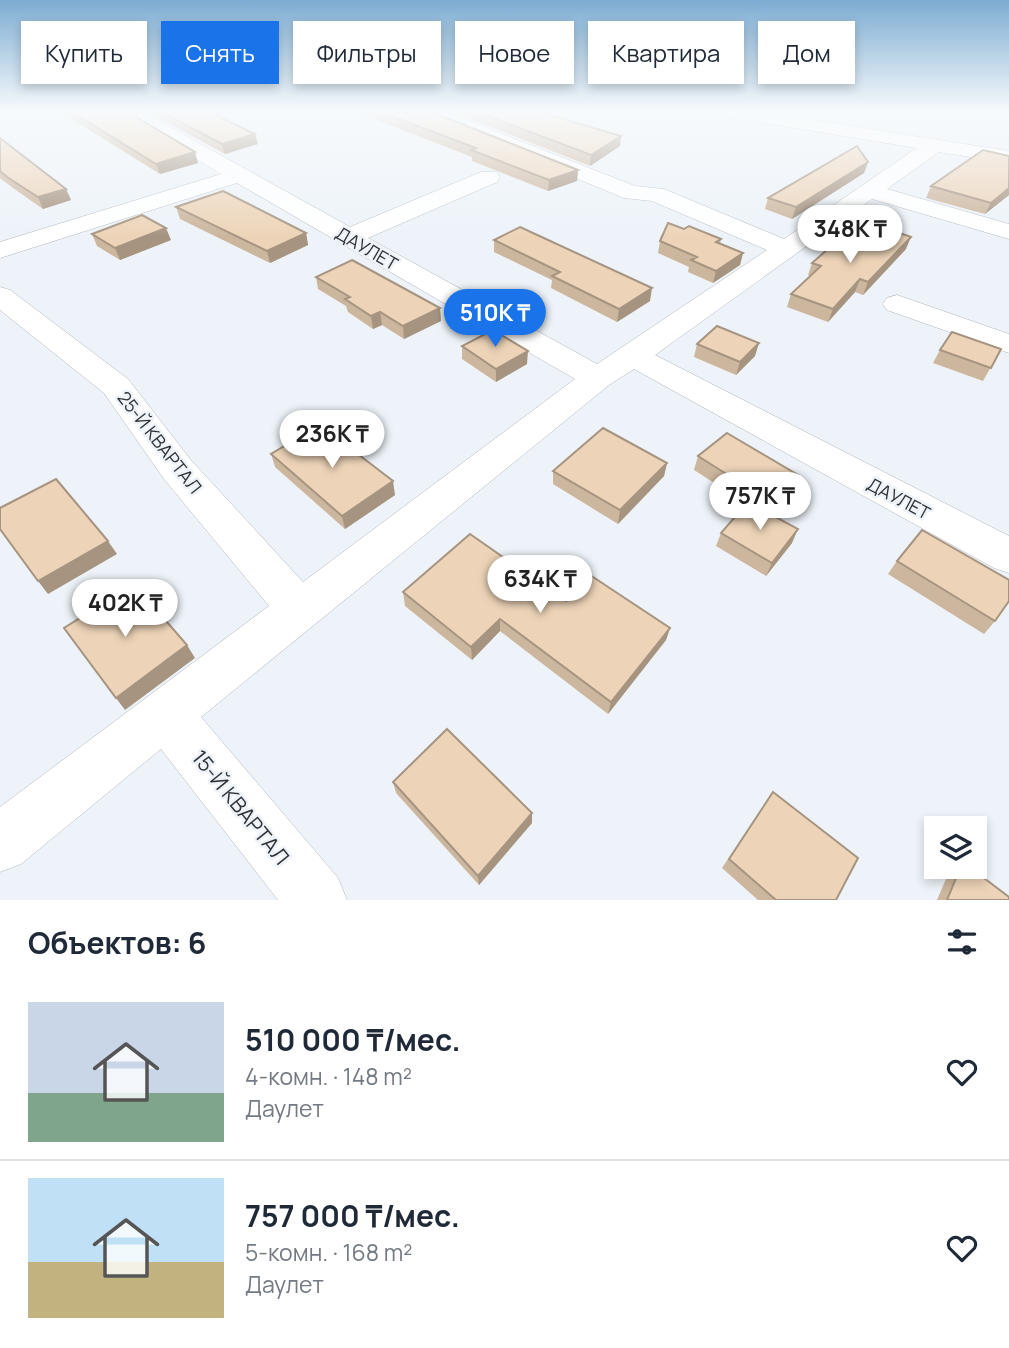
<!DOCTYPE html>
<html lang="ru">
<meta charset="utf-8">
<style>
body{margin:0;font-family:Manrope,sans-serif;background:#f6f6f7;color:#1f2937;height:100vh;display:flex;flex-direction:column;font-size:26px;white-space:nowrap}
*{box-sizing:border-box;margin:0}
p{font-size:23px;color:#747a83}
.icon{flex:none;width:38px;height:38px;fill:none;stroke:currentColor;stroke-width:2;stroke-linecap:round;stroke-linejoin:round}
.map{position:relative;height:900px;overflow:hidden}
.sheet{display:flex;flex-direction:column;background:#fff;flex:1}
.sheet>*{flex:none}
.guide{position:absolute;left:21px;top:21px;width:968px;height:63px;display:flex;gap:14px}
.buttons{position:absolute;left:924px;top:816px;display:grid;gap:14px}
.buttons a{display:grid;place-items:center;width:63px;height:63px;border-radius:0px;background:#fff;box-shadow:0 4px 10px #0003;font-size:35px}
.price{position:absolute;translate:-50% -60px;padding:0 16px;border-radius:24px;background:#fff;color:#222;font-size:23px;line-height:46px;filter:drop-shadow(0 2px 4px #0008)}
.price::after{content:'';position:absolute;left:50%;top:42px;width:21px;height:16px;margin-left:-10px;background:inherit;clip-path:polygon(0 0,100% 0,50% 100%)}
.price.current{background:#1a73e8;color:#fff}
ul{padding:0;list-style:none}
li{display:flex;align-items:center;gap:21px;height:175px;padding:0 28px}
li+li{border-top:2px solid #e0e1e3}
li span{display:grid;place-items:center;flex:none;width:196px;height:140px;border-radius:0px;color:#555}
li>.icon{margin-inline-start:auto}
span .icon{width:84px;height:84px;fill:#fffc;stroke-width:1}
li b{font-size:30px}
h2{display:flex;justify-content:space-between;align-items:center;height:84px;padding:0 28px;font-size:30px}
.chip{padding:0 24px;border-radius:0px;background:#fff;box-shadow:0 4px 10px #0003;font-size:24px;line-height:63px}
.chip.current{background:#1a73e8;color:#fff}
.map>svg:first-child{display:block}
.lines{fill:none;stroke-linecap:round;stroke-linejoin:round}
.minor-casing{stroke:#b1b6bc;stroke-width:1}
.minor{fill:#fff;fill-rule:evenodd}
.wall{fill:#ccb69e}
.shaded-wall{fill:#a69481}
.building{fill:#edd4b8;stroke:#a69481;stroke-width:2}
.labels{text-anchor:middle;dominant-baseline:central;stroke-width:5;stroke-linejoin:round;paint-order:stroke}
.street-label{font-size:18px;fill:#2f3134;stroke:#edf3f9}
.near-street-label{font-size:21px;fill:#2f3134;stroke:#edf3f9}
</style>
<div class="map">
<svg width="1009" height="900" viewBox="0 0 1009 900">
<rect width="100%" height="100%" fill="#edf3f9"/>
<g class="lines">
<!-- minor casing -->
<g class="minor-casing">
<g id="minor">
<polygon points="119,111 141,111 350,227 481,172 497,172 500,177 497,182 368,238 597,364 767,250 652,201 624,198 423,115 420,111 444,111 635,186 664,189 784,239 917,148 722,116 716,115 713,111 755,111 1009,151 1009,163 939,152 887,189 1009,224 1009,239 872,199 655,355 1009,536 1009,573 994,568 634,369 609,385 201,717 338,878 347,900 278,900 161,749 21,864 0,872 0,807 269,606 164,479 104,393 0,310 0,287 10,290 128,379 190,459 303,582 575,379 237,183 0,258 0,242 221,174"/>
<polygon points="897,295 1009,334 1009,353 887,310 883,304 887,298"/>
</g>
</g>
<!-- minor -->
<use href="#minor" class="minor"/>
</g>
<!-- wall -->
<g class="wall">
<polygon points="59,111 126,111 198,163 160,174"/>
<polygon points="146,111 208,111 258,144 225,154"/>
<polygon points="354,111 429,111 578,170 577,181 548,191 472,161 472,157"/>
<polygon points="450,111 537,111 621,136 620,146 590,166"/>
<polygon points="0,138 66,189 71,200 43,209 13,188 0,178"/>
<polygon points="868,162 864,173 792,219 765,209 768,198"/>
<polygon points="931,186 1009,195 985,214 926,198"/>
<polygon points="176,207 306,233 308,245 270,263 180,219"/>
<polygon points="684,229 721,239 720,244 743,253 740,265 713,283 688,272 689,267 658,253 660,241"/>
<polygon points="92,234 171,240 120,260 97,246"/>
<polygon points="494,240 650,301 617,322 551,288 552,280 494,252"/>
<polygon points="845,244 906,249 863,295 855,292 828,322 787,307 791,294 810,276 808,275 812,263"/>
<polygon points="316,277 440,308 441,321 404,339 382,325 373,329 348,312 346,306 318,289"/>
<polygon points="697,344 755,356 736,375 694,357"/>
<polygon points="462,346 527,364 496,382 462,359"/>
<polygon points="1001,349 983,381 933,363 940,350"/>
<polygon points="271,454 395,495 345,529 275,467"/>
<polygon points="698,456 792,489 767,512 792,543 766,576 716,546 721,533 747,504 694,470"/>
<polygon points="667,463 664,476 618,524 553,484 553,471"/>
<polygon points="897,561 995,621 984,634 888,574"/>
<polygon points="403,592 566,601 670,628 666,640 608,714 500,631 472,660 405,606"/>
<polygon points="393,782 532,823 479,885 396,793"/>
<polygon points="766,802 836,900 758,900 722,868"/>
<polygon points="958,866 968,866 1009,900 937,900 949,872"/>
</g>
<!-- shaded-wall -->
<g class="shaded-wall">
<polygon points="255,134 258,144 225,154 222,144"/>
<polygon points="621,136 620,146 590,166 591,155"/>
<polygon points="195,152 198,163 160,174 156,164"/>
<polygon points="868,162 864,173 792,219 796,207"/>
<polygon points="578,170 577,181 548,191 549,180"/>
<polygon points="1009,188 1009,195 985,214 991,203"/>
<polygon points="66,189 71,200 43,209 38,197"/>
<polygon points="166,228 171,240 120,260 115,248"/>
<polygon points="306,233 308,245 270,263 267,251"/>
<polygon points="911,237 906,249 863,295 868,282"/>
<polygon points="743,253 740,265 713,283 716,271"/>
<polygon points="860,279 855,292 828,322 833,309"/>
<polygon points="652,288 650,301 617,322 619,309"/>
<polygon points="440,308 441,321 404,339 403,326"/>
<polygon points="380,312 382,325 373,329 371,316"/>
<polygon points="759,343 755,356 736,375 740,362"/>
<polygon points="528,351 527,364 496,382 496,369"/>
<polygon points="667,463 664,476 618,524 620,510"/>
<polygon points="798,475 792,489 764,515 769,501"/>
<polygon points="393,481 395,495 345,529 342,516"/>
<polygon points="798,529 792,543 766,576 772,563"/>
<polygon points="108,541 117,554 48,594 38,581"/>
<polygon points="500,619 500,631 472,660 471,647"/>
<polygon points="670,628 666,640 608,714 611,702"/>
<polygon points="187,645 195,658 125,710 116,698"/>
<polygon points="532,813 532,823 479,885 478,876"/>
</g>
<!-- building -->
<g class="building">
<polygon points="70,111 126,111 195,152 156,164"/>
<polygon points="160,111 208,111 255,134 222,144"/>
<polygon points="378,111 429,111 578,170 549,180 471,150 476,148"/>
<polygon points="475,111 537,111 621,136 591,155"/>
<polygon points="0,138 66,189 38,197 7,177 0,171"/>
<polygon points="857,146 868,162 796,207 768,198"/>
<polygon points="983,150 1009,156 1009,188 991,203 931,186"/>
<polygon points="223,191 306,233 267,251 176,207"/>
<polygon points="142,215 166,228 115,248 92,234"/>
<polygon points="668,223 684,229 689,226 721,239 716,242 743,253 716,271 691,260 697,257 660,241"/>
<polygon points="874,224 911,237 868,282 860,279 833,309 791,294 821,266 812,263 836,242 845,244"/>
<polygon points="520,227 652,288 619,309 552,276 560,272 494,240"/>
<polygon points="352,260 440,308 403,326 380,312 371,316 345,299 350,297 316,277"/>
<polygon points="717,326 759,343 740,362 697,344"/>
<polygon points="493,330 528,351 496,369 462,346"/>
<polygon points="952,332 1001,349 991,368 940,350"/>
<polygon points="320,425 393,481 342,516 271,454"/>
<polygon points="603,428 667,463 620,510 553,471"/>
<polygon points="727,433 798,475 769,501 698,456"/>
<polygon points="56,479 108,541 38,581 0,529 0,508"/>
<polygon points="748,502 798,529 772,563 721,533"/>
<polygon points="922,530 1009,580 1009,601 995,621 897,561"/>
<polygon points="470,534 566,601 590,575 670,628 611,702 500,619 471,647 403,592"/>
<polygon points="134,584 187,645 116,698 64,628"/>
<polygon points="447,729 532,813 478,876 393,782"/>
<polygon points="773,792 858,858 836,900 776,900 729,859"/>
<polygon points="961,866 968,866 1009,897 1009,900 947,900"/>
</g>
<!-- sky -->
<linearGradient id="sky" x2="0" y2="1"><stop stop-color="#7dacd2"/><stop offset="0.47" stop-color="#f7fafc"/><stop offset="1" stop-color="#f7fafc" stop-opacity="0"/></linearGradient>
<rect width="1009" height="237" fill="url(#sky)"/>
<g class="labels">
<!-- street labels -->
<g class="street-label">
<text transform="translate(367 248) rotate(30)">ДАУЛЕТ</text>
<text transform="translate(160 442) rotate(52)">25-Й КВАРТАЛ</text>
<text transform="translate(899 498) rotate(28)">ДАУЛЕТ</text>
</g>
<!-- near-street labels -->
<g class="near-street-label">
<text transform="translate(241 807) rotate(51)">15-Й КВАРТАЛ</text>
</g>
</g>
</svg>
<div class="buttons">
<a><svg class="icon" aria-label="layers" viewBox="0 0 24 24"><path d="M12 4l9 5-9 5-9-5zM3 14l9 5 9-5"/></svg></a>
</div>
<b class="price" style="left:850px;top:265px">348K ₸</b>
<b class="price current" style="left:495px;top:349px">510K ₸</b>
<b class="price" style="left:332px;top:470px">236K ₸</b>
<b class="price" style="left:760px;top:532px">757K ₸</b>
<b class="price" style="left:540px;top:615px">634K ₸</b>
<b class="price" style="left:125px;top:639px">402K ₸</b>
<div class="guide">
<a class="chip">Купить</a>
<a class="chip current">Снять</a>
<a class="chip">Фильтры</a>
<a class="chip">Новое</a>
<a class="chip">Квартира</a>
<a class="chip">Дом</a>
</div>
</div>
<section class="sheet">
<h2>Объектов: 6<svg class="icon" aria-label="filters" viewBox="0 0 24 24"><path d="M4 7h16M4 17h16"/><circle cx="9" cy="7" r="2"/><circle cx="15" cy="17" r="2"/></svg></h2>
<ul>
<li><span style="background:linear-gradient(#c9d6e8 65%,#7fa58c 0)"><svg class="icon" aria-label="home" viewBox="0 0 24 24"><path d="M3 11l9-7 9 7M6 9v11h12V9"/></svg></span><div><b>510 000 ₸/мес.</b><p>4-комн. · 148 m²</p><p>Даулет</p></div><svg class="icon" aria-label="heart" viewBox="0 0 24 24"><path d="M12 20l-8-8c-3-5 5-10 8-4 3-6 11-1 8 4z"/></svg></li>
<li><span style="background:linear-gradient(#bfe0f5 60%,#c2b280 0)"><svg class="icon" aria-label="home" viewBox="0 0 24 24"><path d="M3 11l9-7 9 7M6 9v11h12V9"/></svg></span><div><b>757 000 ₸/мес.</b><p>5-комн. · 168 m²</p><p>Даулет</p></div><svg class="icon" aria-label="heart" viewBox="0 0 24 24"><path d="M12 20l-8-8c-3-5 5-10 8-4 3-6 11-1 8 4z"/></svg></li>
</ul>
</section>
